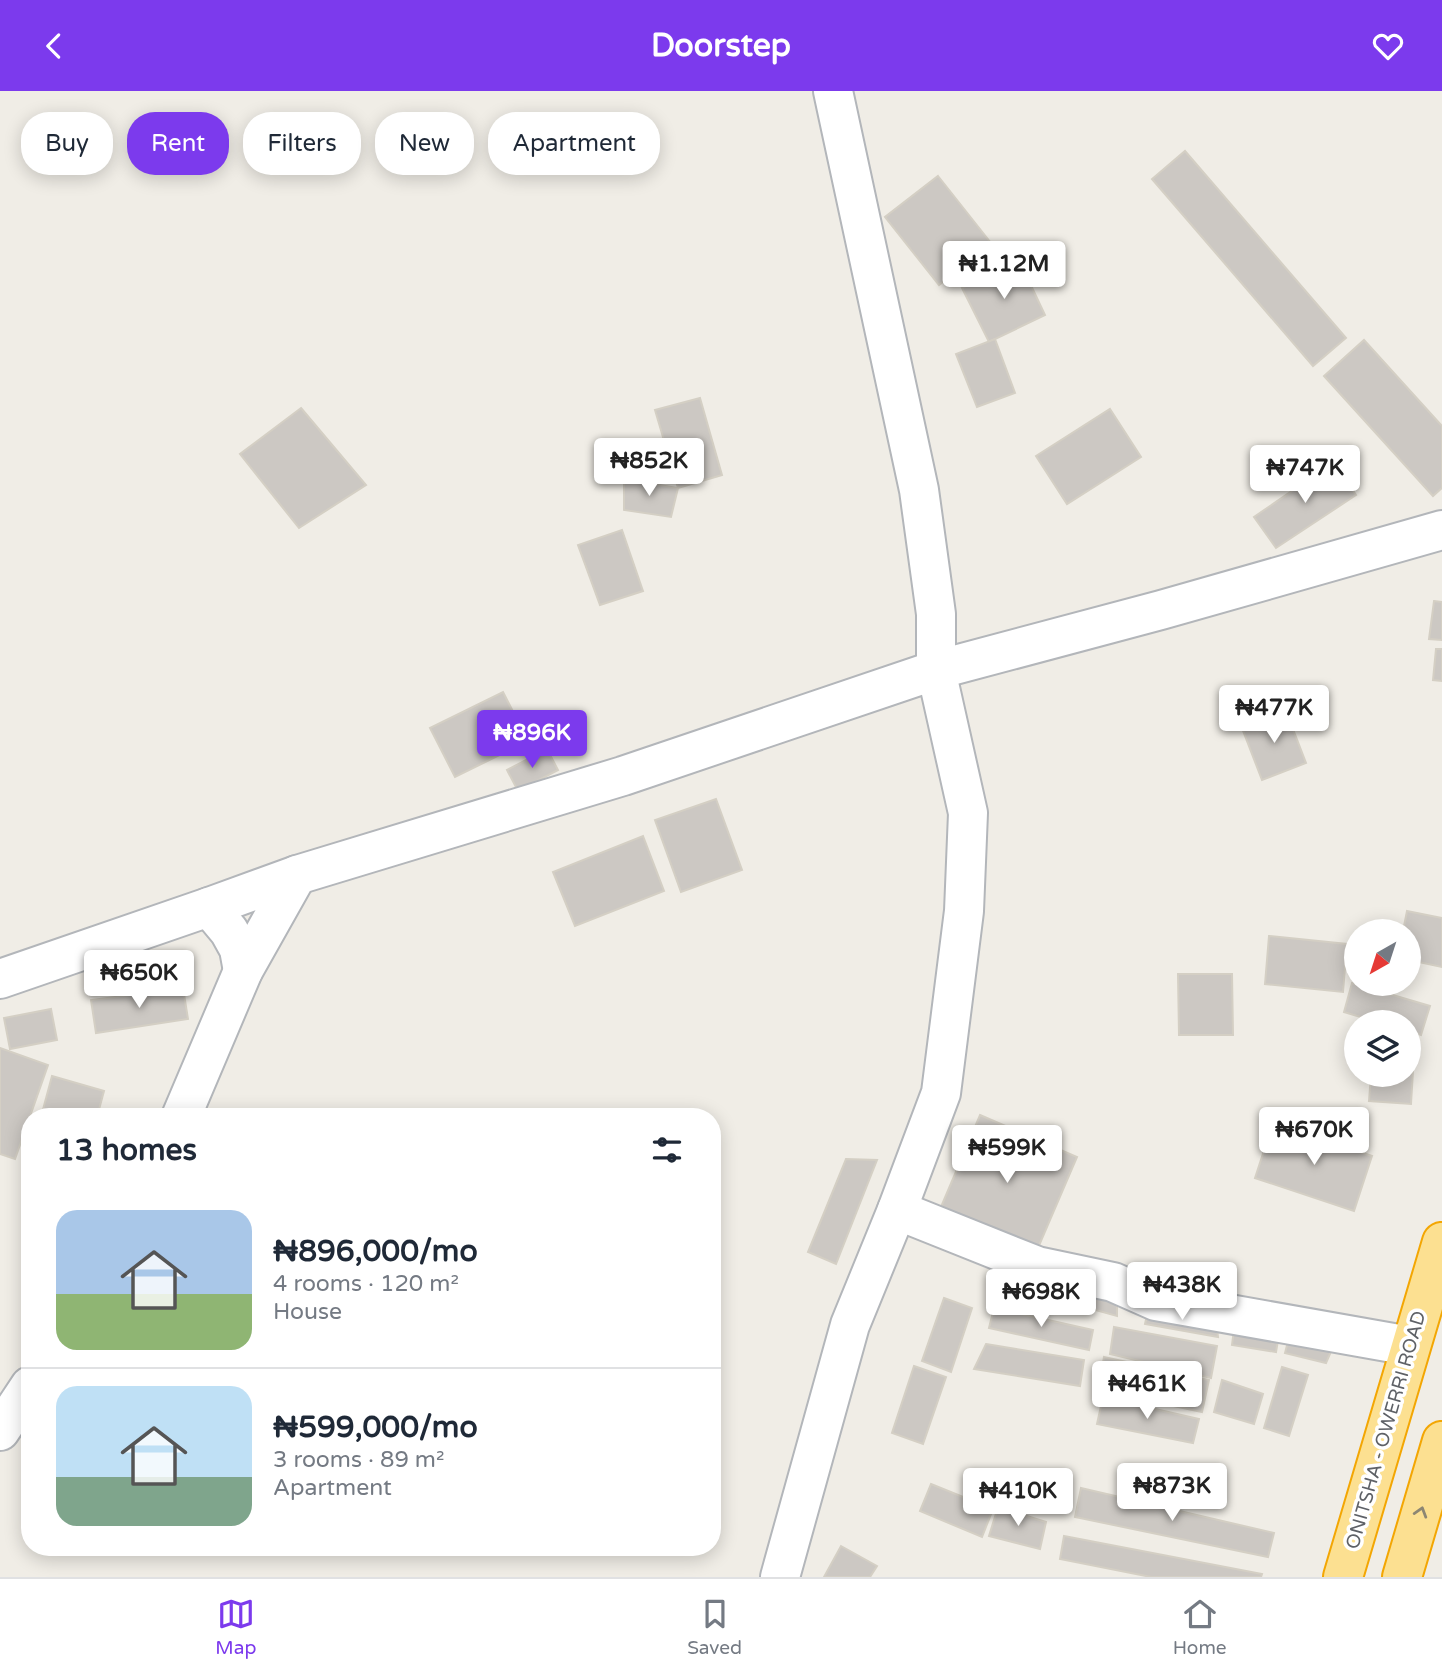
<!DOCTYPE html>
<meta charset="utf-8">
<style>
body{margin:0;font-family:"Varela Round",sans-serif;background:#f6f6f7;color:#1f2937;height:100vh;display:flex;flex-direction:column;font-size:26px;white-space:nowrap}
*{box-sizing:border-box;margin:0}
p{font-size:23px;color:#747a83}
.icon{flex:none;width:38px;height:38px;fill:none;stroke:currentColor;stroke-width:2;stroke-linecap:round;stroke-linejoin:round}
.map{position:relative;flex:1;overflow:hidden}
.details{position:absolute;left:21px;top:1017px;width:700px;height:448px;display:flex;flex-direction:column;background:#fff;border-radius:28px;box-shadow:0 4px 18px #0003}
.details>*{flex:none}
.hud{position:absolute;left:21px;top:21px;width:700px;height:63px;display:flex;gap:14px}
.needle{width:46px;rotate:219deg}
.controls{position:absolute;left:1344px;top:828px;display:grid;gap:14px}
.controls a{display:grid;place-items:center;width:77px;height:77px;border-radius:50%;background:#fff;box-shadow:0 4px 18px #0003;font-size:35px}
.price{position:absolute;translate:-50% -60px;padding:0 16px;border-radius:7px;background:#fff;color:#222;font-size:23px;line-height:46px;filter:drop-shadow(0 2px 4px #0008)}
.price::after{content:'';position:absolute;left:50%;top:42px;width:21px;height:16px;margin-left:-10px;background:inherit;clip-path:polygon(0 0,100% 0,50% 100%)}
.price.current{background:#7c3aed;color:#fff}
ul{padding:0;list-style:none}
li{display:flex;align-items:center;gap:21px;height:175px;padding:0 35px}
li+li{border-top:2px solid #e0e1e3}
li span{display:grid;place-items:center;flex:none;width:196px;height:140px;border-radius:21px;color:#555}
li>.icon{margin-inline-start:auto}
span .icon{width:84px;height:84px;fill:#fffc;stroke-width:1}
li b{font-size:30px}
h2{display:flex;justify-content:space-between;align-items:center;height:84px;padding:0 35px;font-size:30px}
.pill{padding:0 24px;border-radius:28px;background:#fff;box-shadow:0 4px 18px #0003;font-size:24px;line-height:63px}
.pill.current{background:#7c3aed;color:#fff}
header{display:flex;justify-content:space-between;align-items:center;height:91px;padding:0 35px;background:#7c3aed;color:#fff;font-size:32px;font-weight:700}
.tabs{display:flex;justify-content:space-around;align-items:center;height:98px;border-top:2px solid #e0e1e3;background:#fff;font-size:19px;color:#747a83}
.tabs a{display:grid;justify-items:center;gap:4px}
.tabs .current{color:#7c3aed}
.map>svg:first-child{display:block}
.building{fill:#ccc8c3;stroke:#d4cfc4;stroke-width:2}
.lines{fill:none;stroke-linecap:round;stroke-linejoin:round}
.minor-casing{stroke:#b3b6ba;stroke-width:42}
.highway-casing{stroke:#f3a603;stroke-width:42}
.minor{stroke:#fff;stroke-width:38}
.highway{stroke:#fce091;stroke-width:38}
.oneway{stroke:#8d8773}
.labels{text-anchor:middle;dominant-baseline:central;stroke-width:7;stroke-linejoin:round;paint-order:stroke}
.street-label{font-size:19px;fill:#5e6166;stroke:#fff}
</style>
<header><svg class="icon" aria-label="back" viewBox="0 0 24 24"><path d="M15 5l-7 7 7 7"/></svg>Doorstep<svg class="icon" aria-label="heart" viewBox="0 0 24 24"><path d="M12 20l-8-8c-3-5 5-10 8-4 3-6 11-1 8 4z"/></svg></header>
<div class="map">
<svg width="1442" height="1486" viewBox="0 0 1442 1486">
<rect width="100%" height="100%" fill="#f0ede6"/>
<!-- building -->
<g class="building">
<polygon points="1185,60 1346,247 1313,275 1152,88"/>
<polygon points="938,85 991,152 939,194 885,126"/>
<polygon points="1019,169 1045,224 989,251 962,197"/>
<polygon points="995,248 1015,302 977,316 956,263"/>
<polygon points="1364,249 1442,335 1442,397 1433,405 1324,285"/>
<polygon points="700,307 722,384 678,397 655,319"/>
<polygon points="301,317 366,394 299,437 240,363"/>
<polygon points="1110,318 1141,366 1067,413 1036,365"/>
<polygon points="1334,371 1356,404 1276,457 1254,426"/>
<polygon points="624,388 678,397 671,426 624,419"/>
<polygon points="622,439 643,500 600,514 578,454"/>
<polygon points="1434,510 1442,511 1442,549 1429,548"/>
<polygon points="1436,558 1442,558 1442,590 1433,589"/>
<polygon points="503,601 528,650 455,686 430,637"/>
<polygon points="1286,620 1306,672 1262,689 1242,637"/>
<polygon points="547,658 558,679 518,700 507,679"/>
<polygon points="716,708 742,779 681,801 655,729"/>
<polygon points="643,745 664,800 575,835 553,781"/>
<polygon points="1407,820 1442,827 1442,876 1409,869 1409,840 1403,840"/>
<polygon points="1269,845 1347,853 1343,901 1265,893"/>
<polygon points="1178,883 1232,883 1233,944 1179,944"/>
<polygon points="1352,892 1430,915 1421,944 1409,940 1409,931 1377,931 1344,921"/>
<polygon points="183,897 188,928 96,942 91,909"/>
<polygon points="51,918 57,949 10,958 4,927"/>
<polygon points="0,957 48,974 15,1068 0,1063"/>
<polygon points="1409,980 1413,980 1411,1013 1369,1010 1371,984 1409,984"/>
<polygon points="52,985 104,1000 97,1026 41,1026"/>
<polygon points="980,1024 1077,1066 1035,1164 938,1123"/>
<polygon points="1273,1032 1372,1065 1354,1120 1255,1087"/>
<polygon points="846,1068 877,1069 836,1173 808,1161"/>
<polygon points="1039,1183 1117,1204 1117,1225 1034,1202"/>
<polygon points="944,1207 972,1217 951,1281 922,1270"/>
<polygon points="1149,1215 1216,1228 1218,1246 1145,1233"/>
<polygon points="994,1217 1093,1239 1089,1259 989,1237"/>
<polygon points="1235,1231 1280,1238 1276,1261 1232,1254"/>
<polygon points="1114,1236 1217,1255 1211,1287 1110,1263"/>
<polygon points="1291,1239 1336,1249 1326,1272 1285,1262"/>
<polygon points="986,1253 1084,1269 1080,1295 974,1278"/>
<polygon points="1104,1266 1209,1289 1202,1321 1098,1299"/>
<polygon points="914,1275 946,1286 923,1353 892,1342"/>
<polygon points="1282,1276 1308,1284 1289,1345 1264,1337"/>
<polygon points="1222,1289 1263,1303 1254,1333 1214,1321"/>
<polygon points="1103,1306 1199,1328 1193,1352 1097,1333"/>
<polygon points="931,1393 993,1418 982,1446 920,1420"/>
<polygon points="1081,1397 1274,1442 1268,1466 1075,1426"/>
<polygon points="998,1416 1046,1431 1040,1458 989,1445"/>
<polygon points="1064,1445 1262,1483 1261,1486 1151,1486 1060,1468"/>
<polygon points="841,1455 877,1475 870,1486 824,1486"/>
</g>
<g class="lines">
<!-- minor casing -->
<g class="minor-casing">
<g id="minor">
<polyline points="209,816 229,840 239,858 243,880"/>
<polyline points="0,888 209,816 297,784 623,685 936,579 1161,519 1442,439"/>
<polyline points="181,1026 243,880 297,784"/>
<polyline points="897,1119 1037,1175 1113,1191 1156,1210 1410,1255"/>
<polyline points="0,1340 30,1295"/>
<polyline points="780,1486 850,1234 897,1119 941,1002 964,820 968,722 936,579 936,523 919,399 833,0"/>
</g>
</g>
<!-- highway casing -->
<g class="highway-casing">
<g id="highway">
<polyline points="1343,1486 1442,1151"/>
<polyline points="1402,1486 1442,1350"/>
</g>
</g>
<!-- minor -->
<use href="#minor" class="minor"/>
<!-- highway -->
<use href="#highway" class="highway"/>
</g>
<!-- one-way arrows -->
<defs><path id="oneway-chevron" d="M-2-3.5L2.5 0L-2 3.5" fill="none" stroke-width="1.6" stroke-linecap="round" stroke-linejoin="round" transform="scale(1.75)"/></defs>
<use class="oneway" href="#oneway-chevron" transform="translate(1421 1421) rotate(-73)"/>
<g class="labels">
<!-- street labels -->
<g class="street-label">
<text transform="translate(1386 1339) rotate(-74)">ONITSHA - OWERRI ROAD</text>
</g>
</g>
</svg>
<div class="controls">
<a><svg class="needle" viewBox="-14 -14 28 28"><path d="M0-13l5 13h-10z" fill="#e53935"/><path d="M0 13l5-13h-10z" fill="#747a83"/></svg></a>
<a><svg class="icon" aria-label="layers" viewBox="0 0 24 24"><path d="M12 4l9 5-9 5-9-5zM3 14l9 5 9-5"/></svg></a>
</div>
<b class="price" style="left:1004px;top:210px">₦1.12M</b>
<b class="price" style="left:649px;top:407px">₦852K</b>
<b class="price" style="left:1305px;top:414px">₦747K</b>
<b class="price" style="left:1274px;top:654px">₦477K</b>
<b class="price current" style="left:532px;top:679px">₦896K</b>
<b class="price" style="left:139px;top:919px">₦650K</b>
<b class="price" style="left:1314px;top:1076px">₦670K</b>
<b class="price" style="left:1007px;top:1094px">₦599K</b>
<b class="price" style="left:1182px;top:1231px">₦438K</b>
<b class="price" style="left:1041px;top:1238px">₦698K</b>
<b class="price" style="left:1147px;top:1330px">₦461K</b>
<b class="price" style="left:1172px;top:1432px">₦873K</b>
<b class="price" style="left:1018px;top:1437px">₦410K</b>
<div class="hud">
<a class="pill">Buy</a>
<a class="pill current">Rent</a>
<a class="pill">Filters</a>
<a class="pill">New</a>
<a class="pill">Apartment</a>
</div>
<section class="details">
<h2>13 homes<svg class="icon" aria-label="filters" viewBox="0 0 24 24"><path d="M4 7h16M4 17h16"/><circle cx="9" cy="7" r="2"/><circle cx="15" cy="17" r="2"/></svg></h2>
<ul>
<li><span style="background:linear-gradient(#a9c7e8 60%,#8fb573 0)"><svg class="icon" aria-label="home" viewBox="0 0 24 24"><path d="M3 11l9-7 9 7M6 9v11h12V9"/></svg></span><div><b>₦896,000/mo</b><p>4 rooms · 120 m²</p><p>House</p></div></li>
<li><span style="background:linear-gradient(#bfe0f5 65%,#7fa58c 0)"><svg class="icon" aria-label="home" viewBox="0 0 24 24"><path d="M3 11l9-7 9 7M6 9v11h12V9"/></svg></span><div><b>₦599,000/mo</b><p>3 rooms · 89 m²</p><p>Apartment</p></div></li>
</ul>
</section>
</div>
<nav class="tabs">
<a class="current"><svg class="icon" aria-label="map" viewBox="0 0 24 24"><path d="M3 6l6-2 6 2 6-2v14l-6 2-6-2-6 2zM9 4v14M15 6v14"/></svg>Map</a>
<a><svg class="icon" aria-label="saved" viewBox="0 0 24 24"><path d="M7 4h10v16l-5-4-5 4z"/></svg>Saved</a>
<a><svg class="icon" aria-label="home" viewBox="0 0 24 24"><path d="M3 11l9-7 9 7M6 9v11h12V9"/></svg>Home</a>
</nav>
